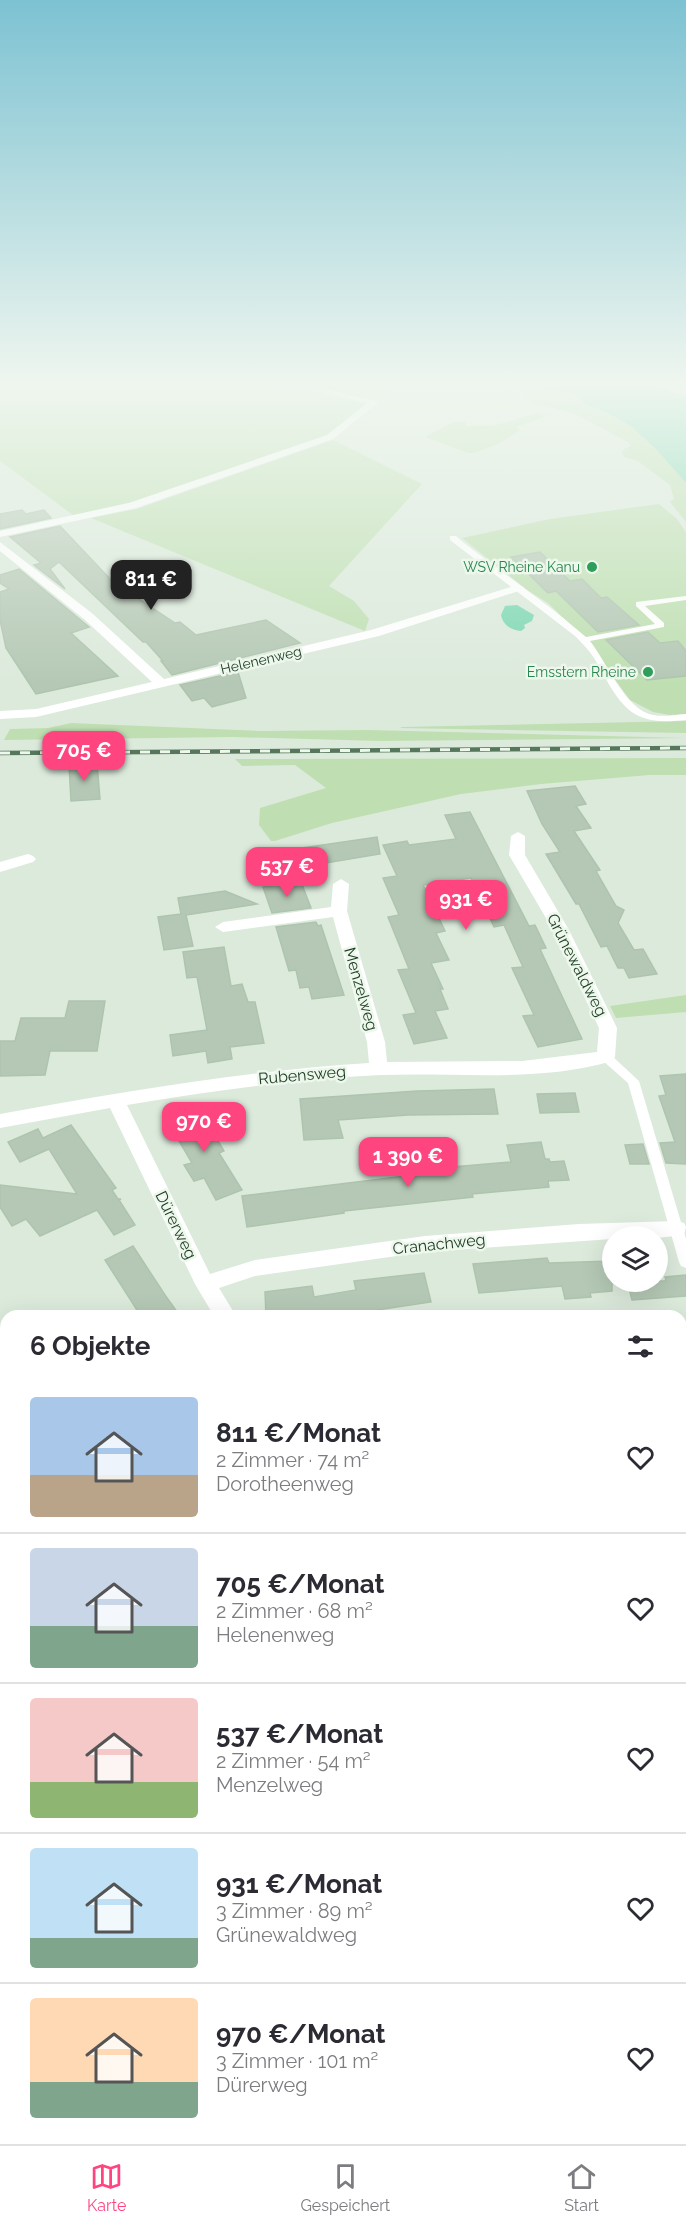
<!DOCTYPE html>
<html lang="de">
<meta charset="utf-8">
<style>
body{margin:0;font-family:Raleway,sans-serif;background:#f2f2f3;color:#2b2b33;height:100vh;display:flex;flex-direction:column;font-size:22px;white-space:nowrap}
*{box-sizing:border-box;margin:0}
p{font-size:20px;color:#7c7c81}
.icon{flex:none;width:33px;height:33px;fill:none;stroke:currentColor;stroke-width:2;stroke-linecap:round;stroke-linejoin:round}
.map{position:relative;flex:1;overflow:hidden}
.details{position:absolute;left:0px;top:1310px;width:687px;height:836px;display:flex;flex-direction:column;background:#fff;border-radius:18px 18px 0 0;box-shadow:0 6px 24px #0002}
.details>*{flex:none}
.controls{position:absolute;left:602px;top:1226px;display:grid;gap:12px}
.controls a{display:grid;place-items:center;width:66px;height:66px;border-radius:50%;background:#fff;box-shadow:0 6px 24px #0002;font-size:30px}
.price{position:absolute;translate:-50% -51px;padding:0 14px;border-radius:12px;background:#ff4580;color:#fff;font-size:20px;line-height:39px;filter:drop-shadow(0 2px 3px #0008)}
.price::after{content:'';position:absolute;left:50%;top:36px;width:18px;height:14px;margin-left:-9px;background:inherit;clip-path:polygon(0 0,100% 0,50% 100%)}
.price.selected{background:#222;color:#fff}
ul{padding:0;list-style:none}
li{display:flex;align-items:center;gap:18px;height:150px;padding:0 30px}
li+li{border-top:2px solid #e1e1e2}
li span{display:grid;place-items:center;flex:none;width:168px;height:120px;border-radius:6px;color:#555}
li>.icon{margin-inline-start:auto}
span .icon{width:72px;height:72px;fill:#fffc;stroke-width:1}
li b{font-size:26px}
h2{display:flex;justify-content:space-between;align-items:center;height:72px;padding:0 30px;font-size:26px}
.dock{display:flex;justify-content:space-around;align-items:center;height:84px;border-top:2px solid #e1e1e2;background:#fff;font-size:16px;color:#7c7c81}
.dock a{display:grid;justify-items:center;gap:3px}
.dock .selected{color:#ff4580}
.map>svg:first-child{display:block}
.green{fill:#bfdfb2}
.water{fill:#7cd7b2}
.building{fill:#b5c8b5;stroke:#aec4ae;stroke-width:1.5}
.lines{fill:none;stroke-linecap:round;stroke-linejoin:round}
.lane{fill:#fff;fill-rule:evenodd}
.street{fill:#fff;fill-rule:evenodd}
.rail-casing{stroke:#56775c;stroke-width:4.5}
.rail{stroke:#edf7ec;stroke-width:3;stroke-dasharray:10;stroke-linecap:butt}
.leisure-dot{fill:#2e9e5b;stroke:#edf7ec;stroke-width:2}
.labels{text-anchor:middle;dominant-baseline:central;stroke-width:5;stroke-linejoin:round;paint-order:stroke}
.far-leisure-label{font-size:14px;fill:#27864d;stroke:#edf7ec;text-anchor:end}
.far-street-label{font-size:14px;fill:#1c3b22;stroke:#edf7ec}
.street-label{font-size:16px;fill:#1c3b22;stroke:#edf7ec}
</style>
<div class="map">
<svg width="686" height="2144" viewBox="0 0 686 2144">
<rect width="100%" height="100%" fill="#dceadc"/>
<!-- green -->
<g class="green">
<polygon points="0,384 281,384 370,405 327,436 132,502 73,515 0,461"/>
<polygon points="300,384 403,384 373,400"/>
<polygon points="519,384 537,384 576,395 585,404 608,413 632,427 655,448 686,483 686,522 670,502 674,499 670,485 638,461 624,457 622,453 624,449 631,446 628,442 573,413 531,403 523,395 522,386"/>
<path d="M538 413 546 416 516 427 520 430C505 441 486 451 469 453L425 437 453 422H465L466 426 497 425Z"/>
<polygon points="333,440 422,484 329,586 354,601 369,619 365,631 91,518 137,509"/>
<polygon points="659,504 677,519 686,532 686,714 670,715 653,712 630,700 589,644 548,603 527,590 462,538 550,519"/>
<polygon points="686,721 686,733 400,728 402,727"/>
<polygon points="71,723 260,731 368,730 686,738 380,741 233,737 4,740 10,729 48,728"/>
<polygon points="686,758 686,775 650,775 541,784 461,794 332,823 275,841 271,841 259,825 260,808 326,788 295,765 242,766 235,759"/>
<polygon points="686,995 686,1012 616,1018 610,1006"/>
<polygon points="6,1937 6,2139 550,2139 553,2144 0,2144 0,1938"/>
<polygon points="686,2065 686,2144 585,2144 592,2139 681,2139 681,2069"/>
</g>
<!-- water -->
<g class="water">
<polygon points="537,384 652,384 686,397 686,483 655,448 632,427 608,413 585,404 576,395"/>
<path d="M517 605 534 615 532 621 524 625 525 628 521 631C511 630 503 625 501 615L505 606Z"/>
<polygon points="6,2000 6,2139 132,2139 130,2144 0,2144 0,2001"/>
</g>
<!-- building -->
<g class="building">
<polygon points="22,510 26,514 44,510 51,518 0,529 0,514"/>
<polygon points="60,526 112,581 175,623 180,622 196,635 266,620 300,643 172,675 161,661 163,661 146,642 143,642 59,562 50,569 65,589 34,565 41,563 10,537"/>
<polygon points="540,552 570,581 582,579 601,598 607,597 639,625 598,632 556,591 548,593 511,557"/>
<polygon points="19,569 89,627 71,633 118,676 36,694 6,648 0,620 0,592 9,589 0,583 0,575"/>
<polygon points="648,632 660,643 678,641 686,651 686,676 647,680 606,640"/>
<polygon points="238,672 246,698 212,707 204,698 192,701 180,685"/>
<polygon points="97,763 100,799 71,801 69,765"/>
<polygon points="575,786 586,804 576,806 591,828 574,831 600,870 596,871 616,906 624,910 618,923 634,950 643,949 657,974 629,978 624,968 618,968 607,946 601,947 579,904 576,904 546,854 560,852 542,824 527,791"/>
<polygon points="470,812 529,926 535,925 546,948 540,949 582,1039 538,1047 523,1016 534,1015 512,968 523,967 504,925 494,927 471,878 423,885 440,916 438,916 445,931 436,933 449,960 431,963 443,989 440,989 448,1009 435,1011 447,1038 414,1044 403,1015 416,1013 398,970 409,969 388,917 399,915 383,878 397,876 383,845 407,841 409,845 456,839 445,815"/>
<polygon points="377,837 380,854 308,866 301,848"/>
<polygon points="301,882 311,908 272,913 263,887"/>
<polygon points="225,891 257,904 186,915 193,946 164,950 158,917 181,914 178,898"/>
<polygon points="316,922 318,926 321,925 344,995 312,999 309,987 300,988 296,970 289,971 276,927"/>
<polygon points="224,947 231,986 242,984 248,1002 255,1002 264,1043 230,1047 232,1059 208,1063 206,1051 173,1056 170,1035 207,1030 197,977 187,978 183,952"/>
<polygon points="69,1001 105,1001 97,1051 50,1051 45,1075 0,1076 0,1041 15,1041 21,1018 65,1018"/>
<polygon points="686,1074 686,1164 666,1163 660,1143 675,1142 659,1096 666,1095 660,1076"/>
<polygon points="494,1089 498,1114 408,1115 338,1120 343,1138 304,1140 300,1099 417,1091"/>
<polygon points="575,1093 579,1112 540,1113 537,1094"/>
<polygon points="197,1106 224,1151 219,1153 242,1190 216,1200 204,1178 194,1181 184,1165 192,1163 172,1129 175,1128 168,1117"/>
<polygon points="71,1125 116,1188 112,1190 118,1199 121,1199 119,1200 135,1225 114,1235 97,1210 40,1236 26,1219 12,1226 0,1207 0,1185 77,1194 49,1149 20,1162 8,1142 38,1129 43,1138"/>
<polygon points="541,1142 545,1159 549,1159 550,1162 564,1161 569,1180 548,1181 549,1187 472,1194 473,1197 344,1211 344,1213 247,1227 242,1196 430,1173 429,1169 511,1162 507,1145"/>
<polygon points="643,1144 649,1164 630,1164 625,1145"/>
<polygon points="133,1246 165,1295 180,1316 127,1316 137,1310 105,1260"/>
<polygon points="547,1258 549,1263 612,1261 612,1291 590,1293 591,1297 565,1299 562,1286 479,1293 473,1264"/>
<polygon points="424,1273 431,1302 337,1316 266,1316 265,1292 312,1286 314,1297 356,1290 354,1281"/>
<polygon points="686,1275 686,1296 632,1300 627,1281 666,1281 665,1277"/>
</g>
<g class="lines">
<!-- lane -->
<g class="lane">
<path d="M450 536H456L464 543 556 612 586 637 655 624 636 606V602L686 596V600L645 606 664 623V627L590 641C607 662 625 710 653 715 664 717 675 715 686 714V720C672 721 658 723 644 718 618 710 607 678 594 658 589 650 582 643 575 636L450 540Z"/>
<polygon points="606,1053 610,1054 639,1081 686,1239 686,1268 681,1266 679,1262 628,1083 602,1060 600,1057"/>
</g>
<!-- street -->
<g class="street">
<polygon points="289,384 304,384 379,402 333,439 136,508 0,537 0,531 129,503 327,435 367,403"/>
<polygon points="0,542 93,614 164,679 371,630 514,586 522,586 524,588 522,590 379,636 36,717 0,719 0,711 36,709 152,682 85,620 0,551"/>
<path d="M518 832 525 836V855L569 930 617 1028 615 1057 612 1061C538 1083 457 1072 381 1075 295 1079 211 1091 127 1105L210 1274 255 1260 425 1236 579 1224 677 1221 684 1223 686 1227 684 1235 657 1238 612 1236V1239L425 1252 255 1276 219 1288 236 1316H214L195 1284 110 1108 0 1128V1114C123 1092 245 1071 369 1063L367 1042 333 917 223 932 215 927 223 922 331 907 333 884 341 879 349 884 347 911 385 1042 387 1062 522 1061 597 1052 599 1028 553 930 509 855 511 836Z"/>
<polygon points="28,854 33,856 36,859 33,862 0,872 0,862"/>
<polygon points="686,1424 686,1444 681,1445 681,1425"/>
<polygon points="686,1747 686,1776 681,1779 681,1750"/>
</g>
<!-- rail casing -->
<g class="rail-casing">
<polyline id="rail" points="0,753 686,748"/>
</g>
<!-- rail -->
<use href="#rail" class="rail"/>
</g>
<!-- sky -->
<linearGradient id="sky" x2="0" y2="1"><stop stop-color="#7dc2d2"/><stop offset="0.56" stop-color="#eff6ef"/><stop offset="1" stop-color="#eff6ef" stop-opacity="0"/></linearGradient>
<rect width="686" height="684" fill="url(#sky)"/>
<!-- markers -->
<g class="leisure-dot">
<circle cx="592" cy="567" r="6"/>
<circle cx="648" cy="672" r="6"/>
</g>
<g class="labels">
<!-- far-leisure labels -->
<g class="far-leisure-label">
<text x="580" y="567">WSV Rheine Kanu</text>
<text x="636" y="672">Emsstern Rheine</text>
</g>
<!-- far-street labels -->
<g class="far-street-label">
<text transform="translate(261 660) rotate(-13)">Helenenweg</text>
</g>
<!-- street labels -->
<g class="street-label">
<text transform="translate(577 965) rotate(63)">Grünewaldweg</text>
<text transform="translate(361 989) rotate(74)">Menzelweg</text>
<text transform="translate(302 1075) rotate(-5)">Rubensweg</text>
<text transform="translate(176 1225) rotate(64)">Dürerweg</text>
<text transform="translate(439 1244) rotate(-6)">Cranachweg</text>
</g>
</g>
</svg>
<div class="controls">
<a><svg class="icon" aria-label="layers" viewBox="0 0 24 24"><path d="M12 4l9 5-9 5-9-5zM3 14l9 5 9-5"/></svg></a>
</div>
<b class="price selected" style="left:151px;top:611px">811 €</b>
<b class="price" style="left:84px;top:782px">705 €</b>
<b class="price" style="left:287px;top:898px">537 €</b>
<b class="price" style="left:466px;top:931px">931 €</b>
<b class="price" style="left:204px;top:1153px">970 €</b>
<b class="price" style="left:408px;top:1188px">1 390 €</b>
<section class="details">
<h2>6 Objekte<svg class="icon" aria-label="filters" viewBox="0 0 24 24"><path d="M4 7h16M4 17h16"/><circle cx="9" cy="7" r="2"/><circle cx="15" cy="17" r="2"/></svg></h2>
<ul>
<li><span style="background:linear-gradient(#a9c7e8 65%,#b9a48a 0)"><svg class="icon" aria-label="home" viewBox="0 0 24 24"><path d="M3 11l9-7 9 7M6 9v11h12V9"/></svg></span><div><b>811 €/Monat</b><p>2 Zimmer · 74 m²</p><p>Dorotheenweg</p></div><svg class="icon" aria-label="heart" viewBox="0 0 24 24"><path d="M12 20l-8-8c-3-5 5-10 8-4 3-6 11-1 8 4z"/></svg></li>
<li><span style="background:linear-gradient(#c9d6e8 65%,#7fa58c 0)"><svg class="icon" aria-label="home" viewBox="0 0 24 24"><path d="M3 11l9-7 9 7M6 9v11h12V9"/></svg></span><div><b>705 €/Monat</b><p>2 Zimmer · 68 m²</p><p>Helenenweg</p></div><svg class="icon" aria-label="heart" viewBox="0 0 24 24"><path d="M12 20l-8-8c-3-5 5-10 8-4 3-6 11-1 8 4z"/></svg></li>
<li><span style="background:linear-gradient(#f6c9c9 70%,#8fb573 0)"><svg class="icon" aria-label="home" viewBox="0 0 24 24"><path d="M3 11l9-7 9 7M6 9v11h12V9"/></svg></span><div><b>537 €/Monat</b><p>2 Zimmer · 54 m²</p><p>Menzelweg</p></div><svg class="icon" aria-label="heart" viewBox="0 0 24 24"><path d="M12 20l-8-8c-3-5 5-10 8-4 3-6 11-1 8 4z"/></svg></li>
<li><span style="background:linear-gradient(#bfe0f5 75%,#7fa58c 0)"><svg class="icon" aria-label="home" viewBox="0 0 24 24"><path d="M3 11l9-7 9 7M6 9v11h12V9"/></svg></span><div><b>931 €/Monat</b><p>3 Zimmer · 89 m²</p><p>Grünewaldweg</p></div><svg class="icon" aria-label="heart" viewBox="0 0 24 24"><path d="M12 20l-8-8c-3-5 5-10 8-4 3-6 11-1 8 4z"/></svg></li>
<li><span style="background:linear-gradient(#ffd9b3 70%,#7fa58c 0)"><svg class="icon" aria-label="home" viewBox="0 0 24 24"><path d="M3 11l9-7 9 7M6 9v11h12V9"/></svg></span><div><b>970 €/Monat</b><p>3 Zimmer · 101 m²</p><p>Dürerweg</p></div><svg class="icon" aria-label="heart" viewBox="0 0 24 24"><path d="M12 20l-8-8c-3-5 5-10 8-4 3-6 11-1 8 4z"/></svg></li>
</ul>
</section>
</div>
<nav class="dock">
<a class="selected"><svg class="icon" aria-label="map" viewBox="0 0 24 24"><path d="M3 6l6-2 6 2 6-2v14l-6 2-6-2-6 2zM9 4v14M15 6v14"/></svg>Karte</a>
<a><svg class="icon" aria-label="saved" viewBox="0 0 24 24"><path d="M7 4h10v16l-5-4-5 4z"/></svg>Gespeichert</a>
<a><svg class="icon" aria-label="home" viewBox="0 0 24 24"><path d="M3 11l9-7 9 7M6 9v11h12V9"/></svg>Start</a>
</nav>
